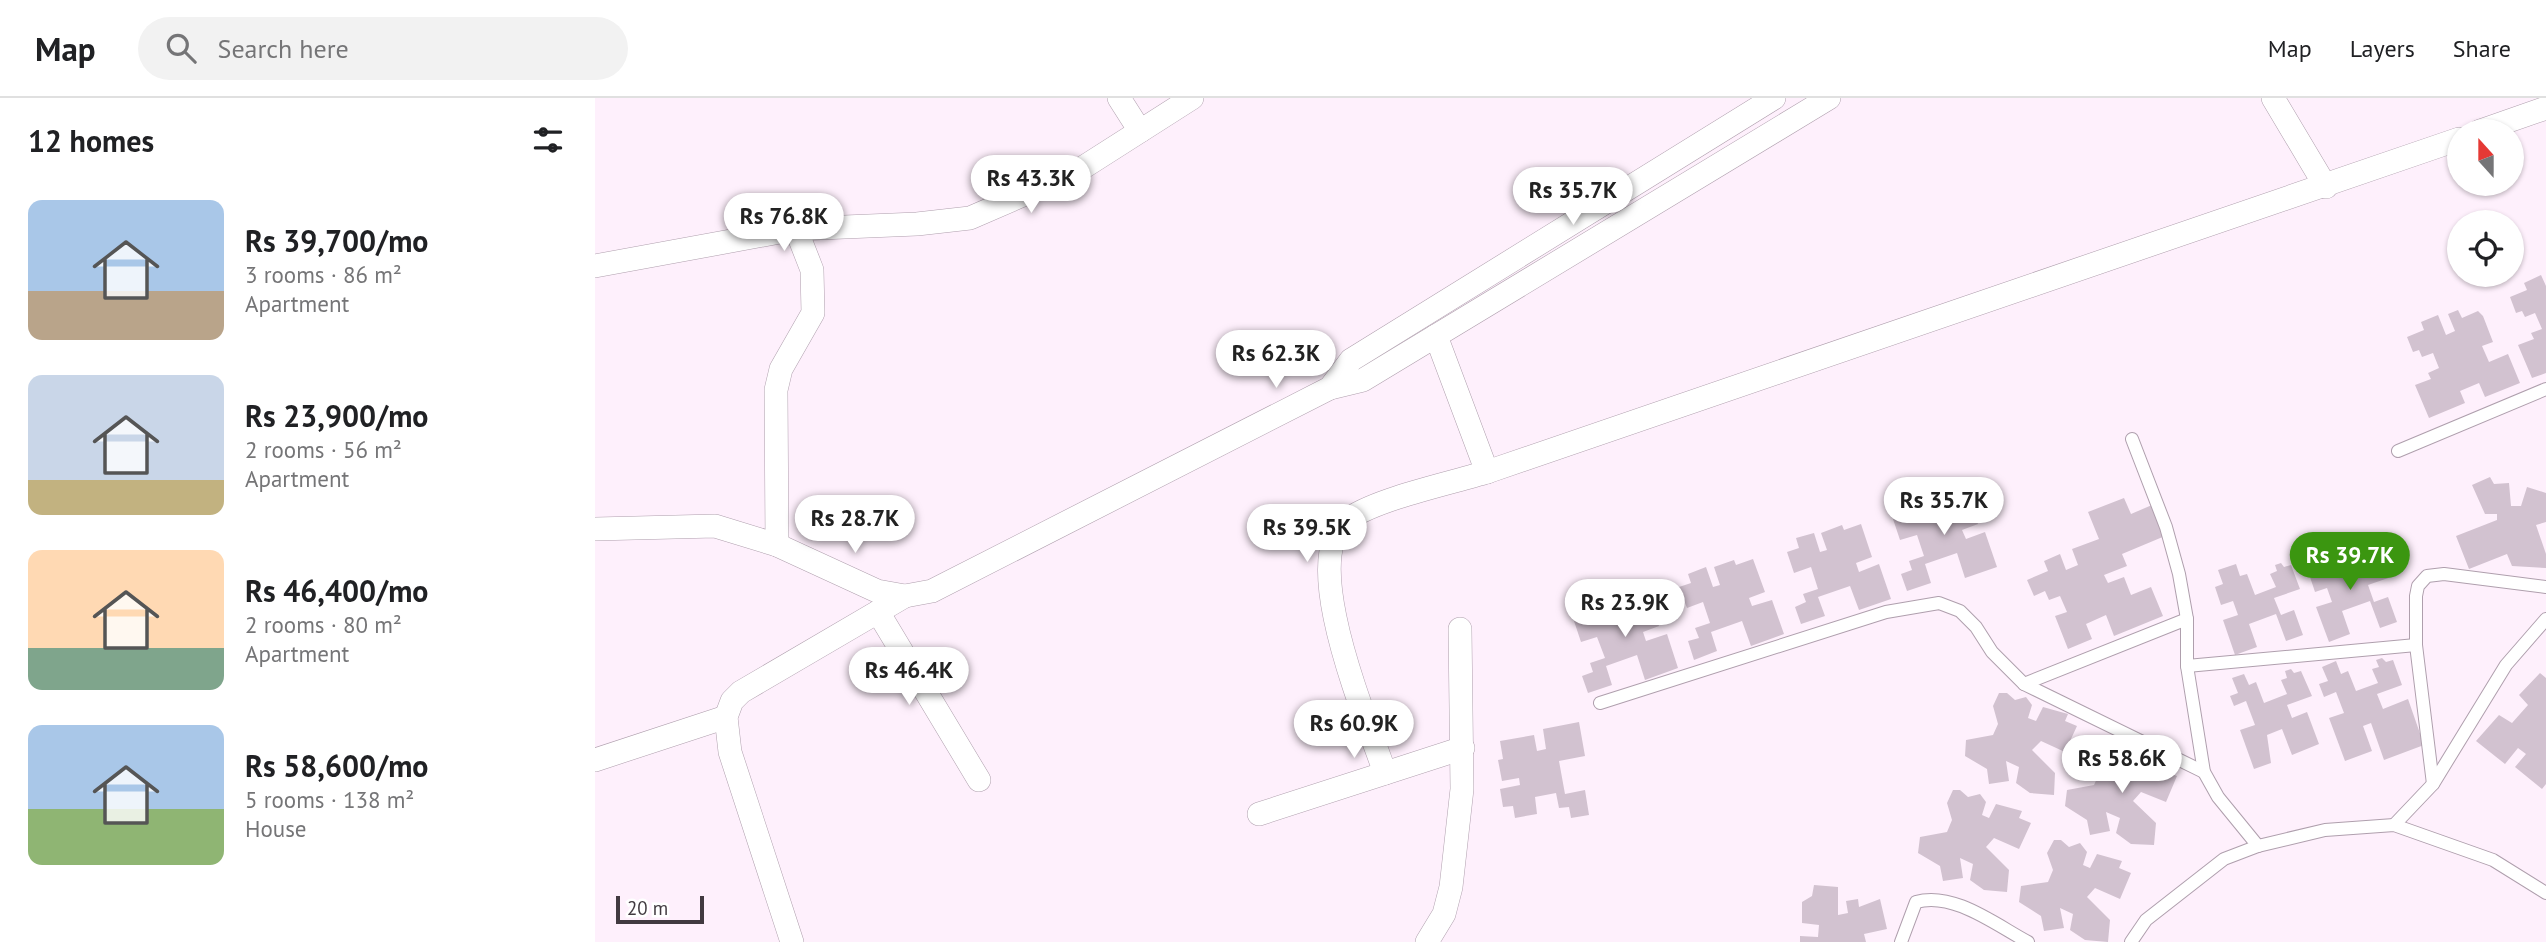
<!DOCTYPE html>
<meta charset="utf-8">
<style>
body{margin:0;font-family:"PT Sans",sans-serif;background:#f2f2f2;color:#202124;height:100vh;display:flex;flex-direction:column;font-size:26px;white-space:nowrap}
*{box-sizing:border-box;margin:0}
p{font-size:23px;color:#757577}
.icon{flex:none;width:38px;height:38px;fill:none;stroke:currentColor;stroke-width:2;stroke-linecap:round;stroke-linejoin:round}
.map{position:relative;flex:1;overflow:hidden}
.side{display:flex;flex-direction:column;background:#fff;width:595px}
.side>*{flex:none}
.needle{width:46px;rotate:339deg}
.tools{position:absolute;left:1852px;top:21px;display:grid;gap:14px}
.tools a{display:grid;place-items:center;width:77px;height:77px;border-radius:50%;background:#fff;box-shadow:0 2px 5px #0004;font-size:35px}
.scale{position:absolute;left:21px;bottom:18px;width:88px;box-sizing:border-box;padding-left:7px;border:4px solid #413a40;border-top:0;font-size:19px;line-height:24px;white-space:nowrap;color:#413a40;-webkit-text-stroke:5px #fff;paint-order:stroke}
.price{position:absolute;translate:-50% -60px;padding:0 16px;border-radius:24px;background:#fff;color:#222;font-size:23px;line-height:46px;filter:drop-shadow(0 2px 4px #0008)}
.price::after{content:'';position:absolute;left:50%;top:42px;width:21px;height:16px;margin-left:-10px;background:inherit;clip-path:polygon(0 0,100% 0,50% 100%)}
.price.current{background:#3b9610;color:#fff}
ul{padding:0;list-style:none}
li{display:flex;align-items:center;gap:21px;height:175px;padding:0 28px}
li span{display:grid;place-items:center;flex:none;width:196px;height:140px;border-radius:14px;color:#555}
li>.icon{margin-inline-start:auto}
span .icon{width:84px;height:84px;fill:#fffc;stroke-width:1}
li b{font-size:30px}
h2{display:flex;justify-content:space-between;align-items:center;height:84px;padding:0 28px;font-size:30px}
header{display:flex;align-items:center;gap:42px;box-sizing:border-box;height:98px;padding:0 35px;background:#fff;border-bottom:2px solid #e0e0e0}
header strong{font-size:33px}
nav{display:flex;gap:38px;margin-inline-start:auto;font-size:24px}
.search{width:490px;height:63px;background:#f2f2f2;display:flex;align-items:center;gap:18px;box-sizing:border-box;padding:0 24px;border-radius:38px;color:#757577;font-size:26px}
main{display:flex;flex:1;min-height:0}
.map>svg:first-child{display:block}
.building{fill:#d2c2d0}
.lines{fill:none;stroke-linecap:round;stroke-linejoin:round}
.lane-casing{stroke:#af9fad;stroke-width:14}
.street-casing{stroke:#af9fad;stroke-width:24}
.lane{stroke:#fff;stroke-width:12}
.street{stroke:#fff;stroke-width:23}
</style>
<header>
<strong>Map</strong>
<div class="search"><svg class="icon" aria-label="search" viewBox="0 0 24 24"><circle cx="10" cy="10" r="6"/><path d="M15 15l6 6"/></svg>Search here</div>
<nav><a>Map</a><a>Layers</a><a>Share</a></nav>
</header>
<main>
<section class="side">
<h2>12 homes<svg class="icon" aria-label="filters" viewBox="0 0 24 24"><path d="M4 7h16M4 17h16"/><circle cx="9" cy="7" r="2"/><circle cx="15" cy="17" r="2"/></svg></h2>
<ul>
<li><span style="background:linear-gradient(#a9c7e8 65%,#b9a48a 0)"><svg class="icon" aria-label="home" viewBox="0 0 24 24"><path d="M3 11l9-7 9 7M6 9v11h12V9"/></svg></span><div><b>Rs 39,700/mo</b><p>3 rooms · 86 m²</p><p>Apartment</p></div></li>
<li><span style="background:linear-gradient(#c9d6e8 75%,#c2b280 0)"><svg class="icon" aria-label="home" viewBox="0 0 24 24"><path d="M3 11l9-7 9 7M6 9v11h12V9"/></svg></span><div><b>Rs 23,900/mo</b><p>2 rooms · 56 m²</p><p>Apartment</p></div></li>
<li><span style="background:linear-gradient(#ffd9b3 70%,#7fa58c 0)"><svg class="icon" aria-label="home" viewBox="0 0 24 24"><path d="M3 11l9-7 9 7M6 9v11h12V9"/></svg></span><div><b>Rs 46,400/mo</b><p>2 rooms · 80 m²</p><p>Apartment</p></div></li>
<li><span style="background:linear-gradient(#a9c7e8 60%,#8fb573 0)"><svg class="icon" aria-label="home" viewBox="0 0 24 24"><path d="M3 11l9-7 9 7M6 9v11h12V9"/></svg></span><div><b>Rs 58,600/mo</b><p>5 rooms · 138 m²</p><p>House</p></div></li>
</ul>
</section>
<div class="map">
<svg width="1951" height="844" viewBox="0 0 1951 844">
<rect width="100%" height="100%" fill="#fef0fc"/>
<!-- building -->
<g class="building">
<polygon points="1946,177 1951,188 1951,275 1937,280 1923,247 1939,241 1936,235 1947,231 1940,215 1930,219 1927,213 1921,215 1915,199 1932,192 1929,185"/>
<polygon points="1863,212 1867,220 1883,213 1888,218 1898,244 1887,248 1894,264 1913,256 1925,285 1890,299 1884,285 1865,293 1870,305 1834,320 1820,287 1836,281 1833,275 1844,270 1838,255 1827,259 1824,252 1818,254 1812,239 1829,232 1826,224 1843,217 1851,237 1860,233 1853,216"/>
<polygon points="1895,379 1899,386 1914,385 1916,408 1926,408 1932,389 1951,395 1951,424 1941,427 1951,456 1951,470 1917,468 1912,456 1874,471 1861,438 1902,422 1902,416 1890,416 1877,387"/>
<polygon points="1372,393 1383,426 1367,432 1371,441 1390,434 1402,469 1370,480 1362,455 1330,466 1336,485 1312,493 1306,476 1317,472 1314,463 1329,458 1322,437 1305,442 1298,421 1310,417 1307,408 1325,402 1331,421 1338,419 1332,402 1353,394 1355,399"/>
<polygon points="1529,400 1536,416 1557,407 1570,438 1527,456 1532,468 1509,477 1513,485 1529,479 1536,497 1556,489 1568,518 1519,538 1511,517 1491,526 1497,541 1473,551 1460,518 1472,514 1465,498 1454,502 1450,493 1439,498 1432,482 1453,473 1449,463 1465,456 1471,472 1483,467 1477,451 1504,441 1493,414"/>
<polygon points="1266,426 1277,459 1261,465 1264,474 1284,466 1296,501 1264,512 1255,488 1223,499 1230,518 1206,526 1200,509 1211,504 1208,496 1223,491 1216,469 1199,475 1192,454 1204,450 1201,440 1219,435 1225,454 1232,452 1226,435 1247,427 1249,432"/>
<polygon points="1780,451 1783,456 1790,453 1799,478 1773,487 1779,504 1793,499 1802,524 1785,530 1775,503 1747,513 1755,536 1734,544 1721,509 1737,504 1732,490 1720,494 1714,476 1722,473 1717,459 1735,453 1739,465 1746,463 1754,483 1774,476 1769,463 1776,460 1774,454"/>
<polygon points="1158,461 1170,494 1154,500 1157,508 1177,502 1189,536 1156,548 1147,523 1116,534 1122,553 1099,562 1093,543 1104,540 1100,530 1115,525 1108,504 1092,510 1084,489 1096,485 1093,476 1111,469 1118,489 1125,487 1119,469 1139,462 1141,467"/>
<polygon points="1686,465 1689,469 1696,467 1705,491 1679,500 1686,517 1699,512 1708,537 1691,543 1681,516 1654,526 1662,549 1640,557 1628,522 1643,517 1638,503 1626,507 1620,489 1628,486 1623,472 1641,466 1645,478 1652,476 1660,497 1681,489 1675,476 1682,473 1680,467"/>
<polygon points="1053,496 1064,528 1048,534 1051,543 1072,536 1083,570 1050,582 1042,557 1011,568 1017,587 993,595 987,578 998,574 995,565 1010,560 1002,539 986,544 979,523 991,519 988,510 1006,504 1012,523 1019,520 1013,504 1034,497 1036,501"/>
<polygon points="1787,560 1791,564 1798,562 1807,587 1782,596 1788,611 1813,601 1829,647 1789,662 1776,625 1768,628 1777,653 1750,663 1734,620 1749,615 1741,594 1729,599 1724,586 1733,583 1727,569 1741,563 1746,576 1753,573 1761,593 1783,585 1777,571 1784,569 1781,562"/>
<polygon points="1696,571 1699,575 1706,573 1717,598 1692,607 1697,620 1712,614 1724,646 1697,657 1687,631 1672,637 1676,665 1659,671 1645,632 1660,627 1651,603 1639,608 1635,598 1643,595 1637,580 1649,576 1654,587 1661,584 1669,605 1692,596 1686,582 1692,580 1690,573"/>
<polygon points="1945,575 1951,580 1951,686 1947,691 1920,669 1931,656 1923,650 1910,666 1881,643 1904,617 1917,625 1933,607 1924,597"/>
<polygon points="1404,595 1412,595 1420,602 1431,599 1437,607 1433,620 1441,623 1448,609 1473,616 1470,623 1482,628 1470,654 1446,643 1437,652 1460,675 1459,697 1435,695 1421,685 1424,669 1411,663 1414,683 1394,686 1392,671 1370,658 1371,642 1398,637 1403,626 1398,608"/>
<polygon points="984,624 990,658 964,663 970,696 990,692 994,717 976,720 974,709 964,710 961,695 940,699 942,716 920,720 918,708 908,709 905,691 925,687 924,680 907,683 903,662 908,661 905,643 939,637 942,653 951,651 948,631"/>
<polygon points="1512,645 1520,653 1531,649 1538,657 1534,670 1541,673 1548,659 1574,667 1571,674 1582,678 1571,704 1546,694 1538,703 1561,725 1559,747 1536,746 1521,735 1525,720 1511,714 1515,733 1495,737 1492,722 1470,708 1472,692 1499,687 1504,676 1499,658 1504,646"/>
<polygon points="1358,692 1365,692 1373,699 1385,696 1391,704 1387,717 1394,720 1401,706 1427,713 1424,720 1436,725 1424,751 1399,740 1391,749 1414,772 1412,794 1389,792 1375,782 1378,766 1365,760 1368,780 1348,783 1345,768 1323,755 1325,739 1352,734 1357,722 1352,705"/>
<polygon points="1459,742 1466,742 1474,749 1485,745 1492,754 1488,767 1495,770 1502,756 1527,763 1524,770 1536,775 1525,801 1500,790 1492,799 1515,822 1513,844 1490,842 1475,832 1478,816 1465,810 1469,830 1449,833 1446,818 1424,804 1426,788 1453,784 1458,772 1452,755"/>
<polygon points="1219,787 1243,789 1243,817 1253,815 1251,803 1263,801 1264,809 1285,801 1292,831 1269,836 1271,844 1205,844 1205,838 1223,839 1224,827 1207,825 1207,804 1217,798"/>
</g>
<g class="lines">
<!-- lane casing -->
<g class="lane-casing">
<g id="lane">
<polyline points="1537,341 1571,429 1584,476 1592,521 1592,568 1609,674 1623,699 1663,748"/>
<polyline points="1803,353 1951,291"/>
<polyline points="1592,568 1821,547"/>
<polyline points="1429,586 1592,521"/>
<polyline points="1005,605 1291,514 1344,505 1365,513 1381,529 1397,554 1429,586 1609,674"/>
<polyline points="1838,686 1821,547 1821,498 1823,488 1832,478 1849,476 1951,489"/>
<polyline points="1799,727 1838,686 1911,567 1951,521"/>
<path d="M1306 844 1321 804C1358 793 1401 827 1433 844"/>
<polyline points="1536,844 1551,822 1629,761 1663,748 1730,732 1799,727 1898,762 1951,795"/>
</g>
</g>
<!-- street casing -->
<g class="street-casing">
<g id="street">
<polyline points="524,0 545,33"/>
<polyline points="1678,0 1731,89"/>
<polyline points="1885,33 1951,10"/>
<polyline points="0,168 201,131 322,126 375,120 481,74 597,0"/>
<polyline points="841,238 892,374 1864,41"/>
<polyline points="735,290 756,262 1179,0"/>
<polyline points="0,431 120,428 182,447 282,493 310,498 337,493 735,290 768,282 1234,0"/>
<polyline points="182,447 181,292 186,271 218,215 217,172 201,131"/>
<polyline points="283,514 384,682"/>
<polyline points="0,662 131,619"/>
<path d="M790 675C773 624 699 455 755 420 785 400 856 385 892 374"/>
<polyline points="664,716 868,650"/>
<polyline points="197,844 135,654 131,619 137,603 146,594 310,498"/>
<polyline points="832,844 849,816 856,789 867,691 865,531"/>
</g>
</g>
<!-- lane -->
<use href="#lane" class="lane"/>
<!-- street -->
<use href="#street" class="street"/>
</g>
</svg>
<div class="tools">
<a><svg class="needle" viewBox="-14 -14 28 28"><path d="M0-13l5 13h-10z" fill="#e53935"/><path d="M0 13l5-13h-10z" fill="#757577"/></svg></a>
<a><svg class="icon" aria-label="locate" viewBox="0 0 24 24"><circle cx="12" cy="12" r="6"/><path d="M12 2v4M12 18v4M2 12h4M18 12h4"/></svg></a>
</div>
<div class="scale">20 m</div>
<b class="price" style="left:436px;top:117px">Rs 43.3K</b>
<b class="price" style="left:978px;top:129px">Rs 35.7K</b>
<b class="price" style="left:189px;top:155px">Rs 76.8K</b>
<b class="price" style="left:681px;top:292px">Rs 62.3K</b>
<b class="price" style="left:1349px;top:439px">Rs 35.7K</b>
<b class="price" style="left:260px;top:457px">Rs 28.7K</b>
<b class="price" style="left:712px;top:466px">Rs 39.5K</b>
<b class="price current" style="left:1755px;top:494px">Rs 39.7K</b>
<b class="price" style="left:1030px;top:541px">Rs 23.9K</b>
<b class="price" style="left:314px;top:609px">Rs 46.4K</b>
<b class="price" style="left:759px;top:662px">Rs 60.9K</b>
<b class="price" style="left:1527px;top:697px">Rs 58.6K</b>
</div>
</main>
